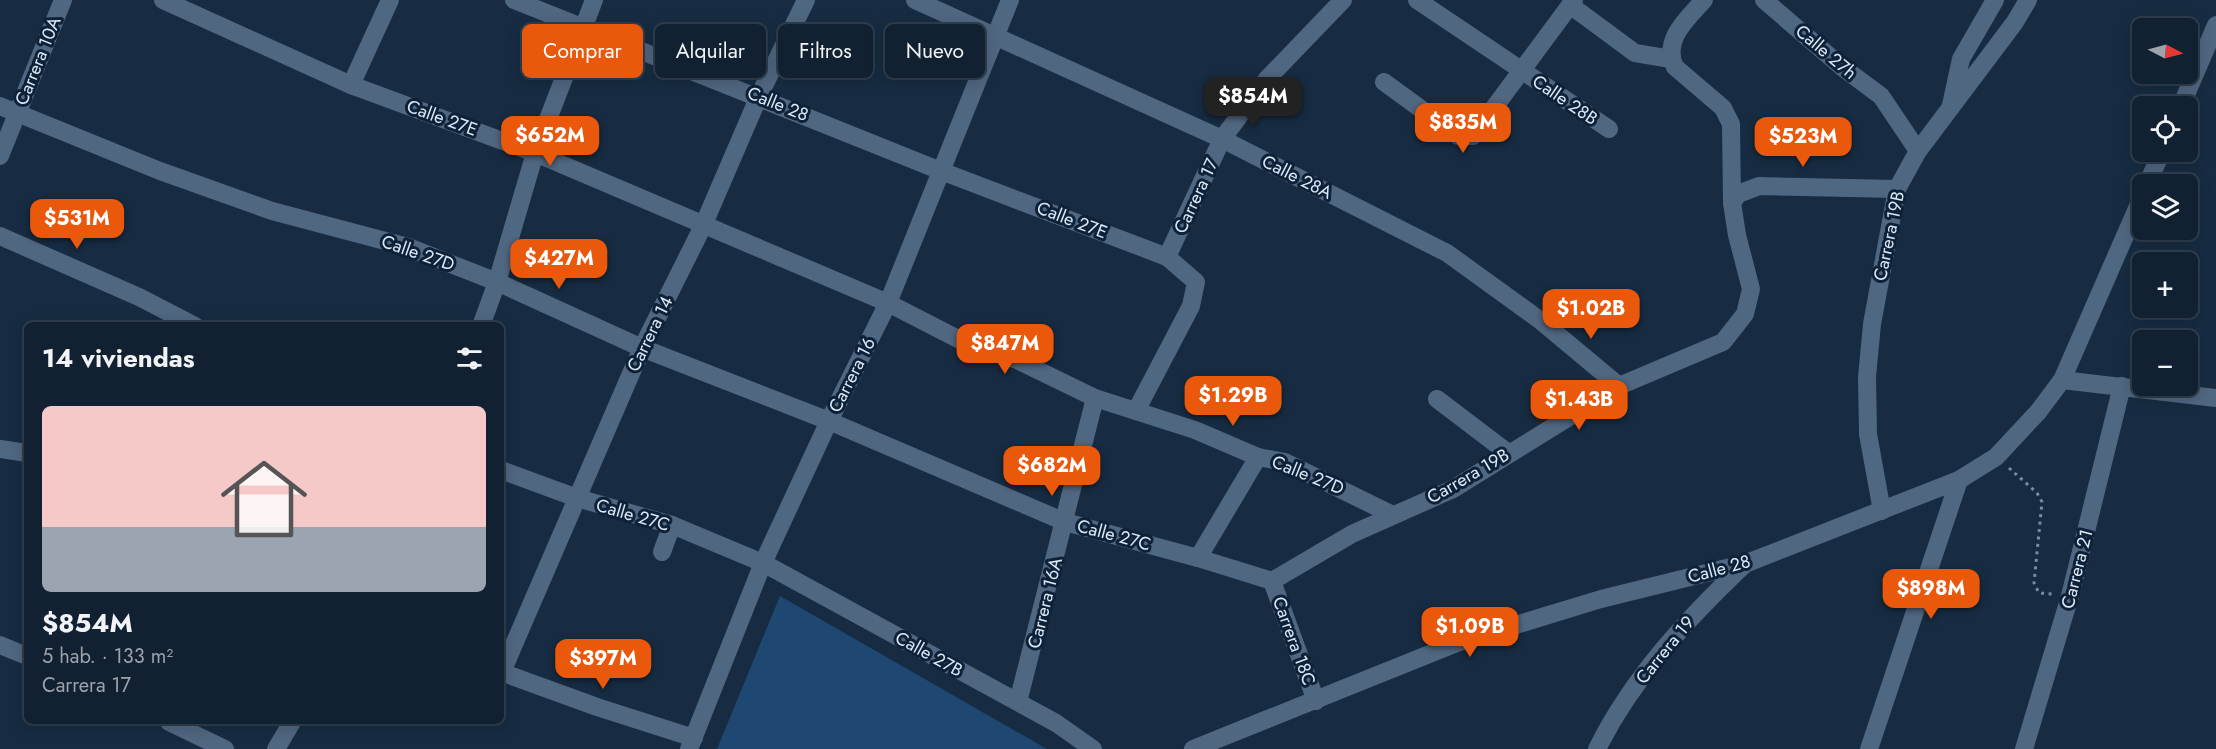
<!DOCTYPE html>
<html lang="es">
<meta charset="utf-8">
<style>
body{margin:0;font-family:Jost,sans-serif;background:#1e2e3e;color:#f1f3f6;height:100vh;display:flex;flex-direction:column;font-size:22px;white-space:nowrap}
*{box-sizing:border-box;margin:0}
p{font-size:20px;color:#9ca3ac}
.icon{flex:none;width:33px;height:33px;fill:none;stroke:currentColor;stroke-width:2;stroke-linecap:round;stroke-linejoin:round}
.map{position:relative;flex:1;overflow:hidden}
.drawer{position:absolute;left:24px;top:322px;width:480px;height:402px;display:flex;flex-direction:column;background:#112132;border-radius:9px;box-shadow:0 3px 15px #0003,0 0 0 2px #303e4d}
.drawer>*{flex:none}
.guide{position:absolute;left:522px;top:24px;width:570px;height:54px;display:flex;gap:12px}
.needle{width:39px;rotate:96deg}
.fabs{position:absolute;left:2132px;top:18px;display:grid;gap:12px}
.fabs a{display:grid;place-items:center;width:66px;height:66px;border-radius:9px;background:#112132;box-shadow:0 3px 15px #0003,0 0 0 2px #303e4d;font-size:30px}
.price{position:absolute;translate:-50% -51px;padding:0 14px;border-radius:12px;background:#ea580c;color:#fff;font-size:20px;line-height:39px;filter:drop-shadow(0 2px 3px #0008)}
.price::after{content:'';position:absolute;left:50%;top:36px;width:18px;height:14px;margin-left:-9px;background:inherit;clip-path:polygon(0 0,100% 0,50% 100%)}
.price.on{background:#222;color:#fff}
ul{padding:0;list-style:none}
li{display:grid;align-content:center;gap:12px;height:318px;padding:0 18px}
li+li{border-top:2px solid #303e4d}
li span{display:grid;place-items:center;height:186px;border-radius:9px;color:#555}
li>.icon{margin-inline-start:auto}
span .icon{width:108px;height:108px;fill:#fffc;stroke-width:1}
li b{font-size:26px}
h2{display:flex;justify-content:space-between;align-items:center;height:72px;padding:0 18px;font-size:26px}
.pill{padding:0 21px;border-radius:9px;background:#112132;box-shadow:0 3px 15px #0003,0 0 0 2px #303e4d;font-size:21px;line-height:54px}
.pill.on{background:#ea580c;color:#fff}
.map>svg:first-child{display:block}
.green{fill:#1e4772}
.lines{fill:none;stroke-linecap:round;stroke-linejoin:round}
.path{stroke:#7b8c9e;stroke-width:3;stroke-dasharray:3 4.5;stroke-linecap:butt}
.minor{stroke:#506781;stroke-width:18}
.labels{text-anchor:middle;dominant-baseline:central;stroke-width:6;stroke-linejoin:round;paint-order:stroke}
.street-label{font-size:18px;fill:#dbe8f7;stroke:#0d2238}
</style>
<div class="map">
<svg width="2216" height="749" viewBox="0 0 2216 749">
<rect width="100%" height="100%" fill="#172c42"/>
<!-- green -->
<polygon class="green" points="780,596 1047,749 717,749"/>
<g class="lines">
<!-- path -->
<polyline class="path" points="2009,468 2037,493 2042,502 2034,583 2039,593 2053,594"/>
<!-- minor -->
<g class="minor">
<polyline points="163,0 351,85 535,153 888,303 960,340 1017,360 1095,398 1195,430 1258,457 1285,462 1393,515"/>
<polyline points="514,0 941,171 1167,257 1196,282 1191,306 1136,411"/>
<polyline points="915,0 1222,139 1447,253 1541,321 1619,386"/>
<polyline points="1417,0 1609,129"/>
<polyline points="1764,0 1842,67 1881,96 1918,151"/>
<polyline points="1570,5 1635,53 1671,59"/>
<polyline points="1384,82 1458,136 1473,136 1574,0"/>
<polyline points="351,85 390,0"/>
<polyline points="1951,105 1961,59 1995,0"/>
<polyline points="0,106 160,171 272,211 408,247 497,282 642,348 829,421 1065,522 1198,558 1272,581"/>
<polyline points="2181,106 2216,25"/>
<polyline points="0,156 63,0"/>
<polyline points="2147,184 2162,152"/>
<polyline points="1732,203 1738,194 1759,186 1897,189"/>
<polyline points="0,236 139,297 195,326"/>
<polyline points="1167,257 1222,139 1267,79 1343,0"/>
<polyline points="481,326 497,282 535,153 594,0"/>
<polyline points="2062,380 2216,398"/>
<polyline points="1437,399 1508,453"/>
<polyline points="0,449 27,453"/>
<polyline points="501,470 577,498 672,525 763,563 1056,723 1093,749"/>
<polyline points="1882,511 1868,434 1867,377 1872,324 1897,189 1918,151 2015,22 2028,0"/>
<polyline points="662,552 672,525"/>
<polyline points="1198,558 1258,457"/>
<path d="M1272 581 1352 534 1453 489 1619 386 1723 342 1745 314 1751 289 1737 235 1732 203 1731 124 1723 108 1675 67C1662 40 1687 19 1704 0"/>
<polyline points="1272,581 1316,701"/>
<polyline points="0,645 27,656"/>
<polyline points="501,672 597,707 694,738"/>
<polyline points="502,672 642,348 703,226 759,96 806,0"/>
<polyline points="1018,702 1095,398"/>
<polyline points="169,722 225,749"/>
<polyline points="276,749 292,722"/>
<polyline points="689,749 763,563 829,421 888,303 1010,0"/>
<polyline points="1193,749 1457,643 1601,599 1747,563 1959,480 1996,457 2038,412 2062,380 2142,197"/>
<path d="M1597 749C1633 677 1687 619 1745 564"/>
<polyline points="1869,749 1959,480"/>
<polyline points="2024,749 2070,596 2122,386"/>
</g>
</g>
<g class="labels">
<!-- street labels -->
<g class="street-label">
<text transform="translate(1826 52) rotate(40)">Calle 27h</text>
<text transform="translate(38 61) rotate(-68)">Carrera 10A</text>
<text transform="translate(1565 100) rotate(34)">Calle 28B</text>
<text transform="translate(778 104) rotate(22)">Calle 28</text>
<text transform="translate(442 118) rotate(20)">Calle 27E</text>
<text transform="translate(1297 177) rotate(27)">Calle 28A</text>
<text transform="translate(1196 196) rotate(-65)">Carrera 17</text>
<text transform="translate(1072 220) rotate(21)">Calle 27E</text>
<text transform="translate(1889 236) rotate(-78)">Carrera 19B</text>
<text transform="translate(418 253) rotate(19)">Calle 27D</text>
<text transform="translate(650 334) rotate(-64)">Carrera 14</text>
<text transform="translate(852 375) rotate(-63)">Carrera 16</text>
<text transform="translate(1308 475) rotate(22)">Calle 27D</text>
<text transform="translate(1468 476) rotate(-30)">Carrera 19B</text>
<text transform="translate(633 515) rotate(16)">Calle 27C</text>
<text transform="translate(1114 535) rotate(15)">Calle 27C</text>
<text transform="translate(1719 569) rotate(-15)">Calle 28</text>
<text transform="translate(2077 569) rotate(-76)">Carrera 21</text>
<text transform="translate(1045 603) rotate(-76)">Carrera 16A</text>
<text transform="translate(1294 641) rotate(70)">Carrera 18C</text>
<text transform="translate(1665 650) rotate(-51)">Carrera 19</text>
<text transform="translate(929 654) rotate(29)">Calle 27B</text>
</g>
</g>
</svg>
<div class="fabs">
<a><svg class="needle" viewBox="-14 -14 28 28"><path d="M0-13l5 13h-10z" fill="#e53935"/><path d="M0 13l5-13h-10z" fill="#9ca3ac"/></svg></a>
<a><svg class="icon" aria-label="locate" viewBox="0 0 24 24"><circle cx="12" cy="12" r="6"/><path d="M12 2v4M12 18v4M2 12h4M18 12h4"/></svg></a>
<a><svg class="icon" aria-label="layers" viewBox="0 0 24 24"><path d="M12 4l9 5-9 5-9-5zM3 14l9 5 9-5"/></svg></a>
<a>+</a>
<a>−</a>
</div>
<b class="price on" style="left:1253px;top:128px">$854M</b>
<b class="price" style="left:1463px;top:154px">$835M</b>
<b class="price" style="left:550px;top:167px">$652M</b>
<b class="price" style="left:1803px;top:168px">$523M</b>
<b class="price" style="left:77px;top:250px">$531M</b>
<b class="price" style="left:559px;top:290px">$427M</b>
<b class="price" style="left:1591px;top:340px">$1.02B</b>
<b class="price" style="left:1005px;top:375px">$847M</b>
<b class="price" style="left:1233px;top:427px">$1.29B</b>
<b class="price" style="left:1579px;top:431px">$1.43B</b>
<b class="price" style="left:1052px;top:497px">$682M</b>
<b class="price" style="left:1931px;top:620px">$898M</b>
<b class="price" style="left:1470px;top:658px">$1.09B</b>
<b class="price" style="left:603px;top:690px">$397M</b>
<div class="guide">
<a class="pill on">Comprar</a>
<a class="pill">Alquilar</a>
<a class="pill">Filtros</a>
<a class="pill">Nuevo</a>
</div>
<section class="drawer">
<h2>14 viviendas<svg class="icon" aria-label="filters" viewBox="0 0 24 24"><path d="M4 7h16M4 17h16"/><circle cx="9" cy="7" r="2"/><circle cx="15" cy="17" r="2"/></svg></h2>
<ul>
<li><span style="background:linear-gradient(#f6c9c9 65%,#9aa5b1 0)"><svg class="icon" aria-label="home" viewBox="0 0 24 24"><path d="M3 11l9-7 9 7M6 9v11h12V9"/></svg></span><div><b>$854M</b><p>5 hab. · 133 m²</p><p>Carrera 17</p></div></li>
</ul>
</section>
</div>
